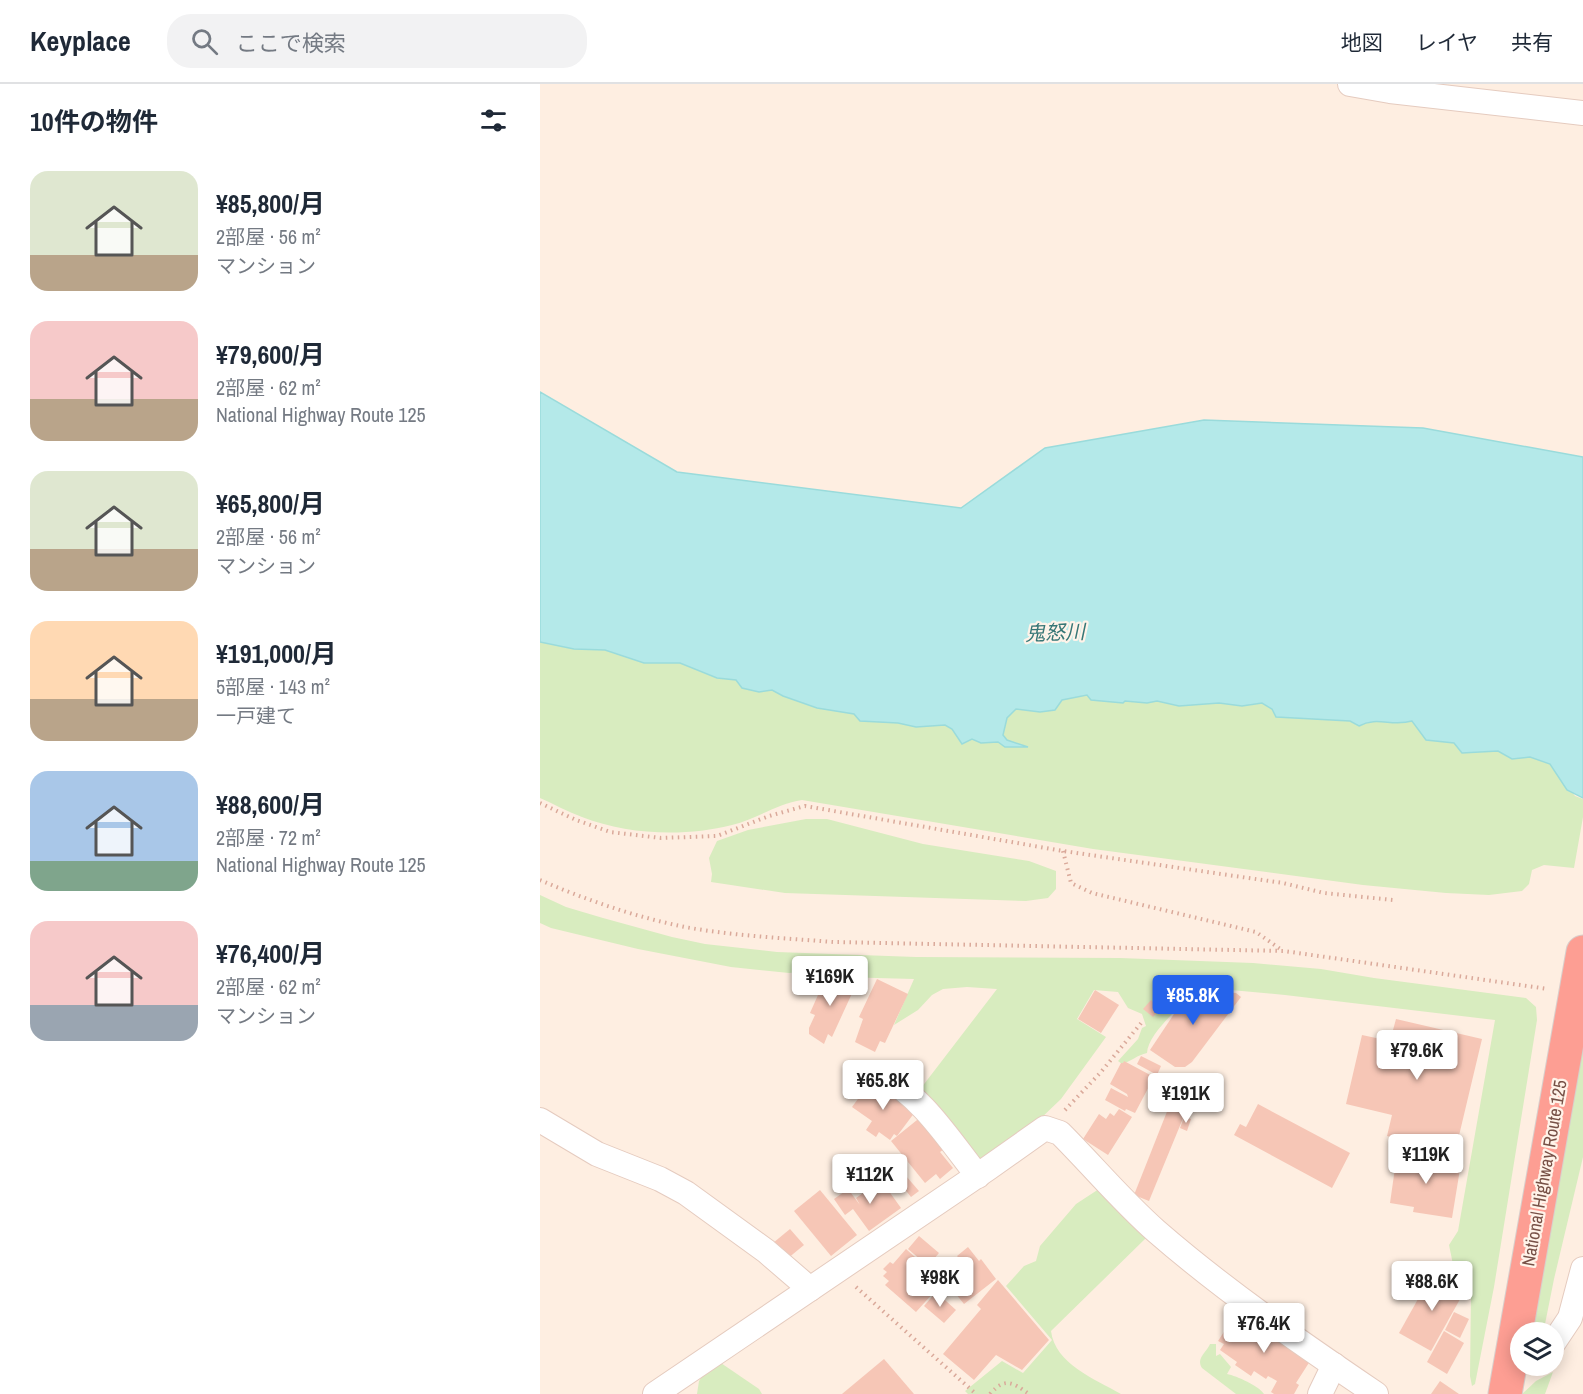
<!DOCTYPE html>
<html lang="ja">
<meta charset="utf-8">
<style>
body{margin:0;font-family:"Archivo Narrow","Noto Sans JP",sans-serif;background:#f2f2f3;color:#1f2937;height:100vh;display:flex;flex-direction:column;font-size:22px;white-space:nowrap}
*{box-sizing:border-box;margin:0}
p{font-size:20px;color:#747a83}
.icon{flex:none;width:33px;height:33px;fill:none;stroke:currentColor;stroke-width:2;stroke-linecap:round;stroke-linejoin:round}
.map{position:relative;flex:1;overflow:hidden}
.panel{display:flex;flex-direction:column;background:#fff;width:540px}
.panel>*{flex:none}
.fabs{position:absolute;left:970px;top:1238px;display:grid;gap:12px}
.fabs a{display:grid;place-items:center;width:54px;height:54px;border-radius:50%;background:#fff;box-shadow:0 3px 15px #0003;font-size:30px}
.price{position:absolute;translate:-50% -51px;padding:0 14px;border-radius:6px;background:#fff;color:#222;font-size:20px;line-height:39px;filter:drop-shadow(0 2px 3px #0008)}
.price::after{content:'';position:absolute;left:50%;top:36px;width:18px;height:14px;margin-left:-9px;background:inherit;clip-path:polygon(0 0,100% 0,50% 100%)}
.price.on{background:#2563eb;color:#fff}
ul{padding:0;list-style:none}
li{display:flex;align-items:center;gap:18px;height:150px;padding:0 30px}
li span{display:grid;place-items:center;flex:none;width:168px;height:120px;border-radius:18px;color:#555}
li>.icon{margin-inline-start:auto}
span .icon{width:72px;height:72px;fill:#fffc;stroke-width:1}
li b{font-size:26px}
h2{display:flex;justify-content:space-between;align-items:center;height:72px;padding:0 30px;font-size:26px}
header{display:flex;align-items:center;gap:36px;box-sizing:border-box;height:84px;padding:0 30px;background:#fff;border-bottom:2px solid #e0e1e3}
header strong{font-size:28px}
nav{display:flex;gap:33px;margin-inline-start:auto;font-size:21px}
.search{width:420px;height:54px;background:#f2f2f3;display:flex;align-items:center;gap:15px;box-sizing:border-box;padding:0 21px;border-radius:24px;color:#747a83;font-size:22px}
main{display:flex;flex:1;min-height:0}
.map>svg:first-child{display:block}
.green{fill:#d8ecbf}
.water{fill:#b4e9e9;stroke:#9adbdb;stroke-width:1.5}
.building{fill:#f6c6b6}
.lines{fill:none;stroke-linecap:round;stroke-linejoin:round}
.minor-casing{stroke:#e5cbbf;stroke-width:26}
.highway-casing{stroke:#d9cecb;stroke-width:35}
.path{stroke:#daa99a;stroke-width:4;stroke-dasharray:1.5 4.5;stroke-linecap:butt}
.minor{stroke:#fff;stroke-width:24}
.highway{stroke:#fd9e93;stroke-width:33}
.labels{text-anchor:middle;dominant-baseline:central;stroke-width:4.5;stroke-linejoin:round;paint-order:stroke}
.street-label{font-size:18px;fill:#775046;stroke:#fff3e9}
.water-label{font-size:20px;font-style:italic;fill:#367676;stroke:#fff3e9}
</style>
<header>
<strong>Keyplace</strong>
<div class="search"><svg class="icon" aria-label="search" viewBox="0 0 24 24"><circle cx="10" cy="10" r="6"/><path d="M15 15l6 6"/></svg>ここで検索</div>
<nav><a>地図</a><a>レイヤ</a><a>共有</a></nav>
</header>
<main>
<section class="panel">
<h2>10件の物件<svg class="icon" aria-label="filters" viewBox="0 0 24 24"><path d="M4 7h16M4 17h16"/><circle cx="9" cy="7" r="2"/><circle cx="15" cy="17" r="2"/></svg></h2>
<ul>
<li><span style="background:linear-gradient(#dfe7d0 70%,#b9a48a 0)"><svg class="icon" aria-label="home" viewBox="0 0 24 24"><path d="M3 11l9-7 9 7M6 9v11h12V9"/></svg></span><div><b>¥85,800/月</b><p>2部屋 · 56 m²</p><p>マンション</p></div></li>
<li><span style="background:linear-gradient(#f6c9c9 65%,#b9a48a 0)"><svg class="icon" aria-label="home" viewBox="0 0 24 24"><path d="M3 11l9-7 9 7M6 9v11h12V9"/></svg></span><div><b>¥79,600/月</b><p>2部屋 · 62 m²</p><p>National Highway Route 125</p></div></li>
<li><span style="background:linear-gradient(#dfe7d0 65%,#b9a48a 0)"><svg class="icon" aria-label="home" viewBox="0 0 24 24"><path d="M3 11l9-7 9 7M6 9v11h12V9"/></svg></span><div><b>¥65,800/月</b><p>2部屋 · 56 m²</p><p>マンション</p></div></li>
<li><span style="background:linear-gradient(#ffd9b3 65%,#b9a48a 0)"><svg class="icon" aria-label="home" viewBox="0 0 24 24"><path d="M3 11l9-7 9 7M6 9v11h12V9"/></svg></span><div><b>¥191,000/月</b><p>5部屋 · 143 m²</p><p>一戸建て</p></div></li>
<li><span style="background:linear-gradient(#a9c7e8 75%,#7fa58c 0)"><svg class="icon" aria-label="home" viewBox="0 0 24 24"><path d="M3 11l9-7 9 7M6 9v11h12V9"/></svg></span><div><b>¥88,600/月</b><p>2部屋 · 72 m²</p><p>National Highway Route 125</p></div></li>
<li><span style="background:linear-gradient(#f6c9c9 70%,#9aa5b1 0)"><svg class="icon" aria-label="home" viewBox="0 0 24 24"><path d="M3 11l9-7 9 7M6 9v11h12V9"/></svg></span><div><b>¥76,400/月</b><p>2部屋 · 62 m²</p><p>マンション</p></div></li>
</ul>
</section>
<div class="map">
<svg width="1043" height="1310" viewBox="0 0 1043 1310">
<rect width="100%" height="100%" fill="#feeee1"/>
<!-- green -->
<g class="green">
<path d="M0 558 34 565 65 566 104 579H140L177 594 196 596 219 608 232 606 243 612 277 624 314 630 321 637 358 639 376 643 405 641 441 659 458 658 466 662H485L467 656 462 651 467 634 476 625 500 628 522 616 547 611 585 617 607 619 617 617 639 622 679 619 702 622 722 619 732 625 736 633 810 637 819 642C837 632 852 643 872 637L886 656 914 659 922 669 958 667 972 675 990 673 1010 680 1035 712 1043 715V733L1034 784 1004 781 992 786 989 800 982 807 949 811 906 809 823 801 553 765 262 716C237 720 216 735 192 741 145 753 88 751 42 733 28 728 14 720 0 714Z"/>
<polygon points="266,735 287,735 383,760 489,777 516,787 516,805 508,814 486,817 245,809 171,798 172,790 169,774 177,757 208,746"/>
<path d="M0 811 26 823 63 834 132 853 165 860 237 868 376 873 580 874 713 879 781 885 834 894 986 914 996 923 997 936 954 1203 935 1300 932 1302 930 1292 931 1209 928 1191 923 1195 915 1190 909 1161 918 1147 955 936 745 911 647 902 648 912C637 927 608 950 607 969 597 971 592 977 582 980L578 977 598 955 602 944 606 942 602 930 588 924 578 908 554 906 537 935 566 953 521 1015 498 1037 451 1070 436 1076 378 1008 457 905 427 903 403 905 392 911 378 926 354 941 374 895 299 893 284 886 249 889 191 883 98 865 11 844 0 839Z"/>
<polygon points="1043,926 1043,1073 1014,1195 1004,1245 1003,1248 990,1248"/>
<path d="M562 1103 606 1154 511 1247C515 1280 555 1295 581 1310H428L425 1307 462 1277 483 1289 512 1256 466 1202 484 1182 496 1177 500 1162 536 1120Z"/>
<path d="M670 1260H676V1272L680 1270 691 1283 687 1290C697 1292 719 1302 724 1310H696L662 1284C656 1274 666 1269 670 1260Z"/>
<polygon points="175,1275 219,1305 222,1310 157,1310 159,1297"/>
<polygon points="1013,1288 1005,1310 982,1310 996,1297"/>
</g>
<!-- water -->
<path class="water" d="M0 308 137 388 421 424 505 364 664 336 883 344 1043 373V714L1027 706 1010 680 990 673 972 675 958 667 922 669 914 659 886 656 872 637C852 643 837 632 819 642L810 637 736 633 732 625 722 619 702 622 679 619 639 622 617 617 607 619 585 617 583 619 551 616 547 611 522 616 515 626 500 628 476 625 467 634 463 651 467 656 488 663H465L458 658 441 659 432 655 422 660 412 645 405 641 376 643 358 639 320 637 314 630 277 624 243 612 232 606 219 608 202 604 196 596 177 594 140 579H104L65 566 34 565 0 558Z"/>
<!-- building -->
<g class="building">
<polygon points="291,889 312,898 310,903 314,905 292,953 288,950 284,960 269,950 269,944 275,931 270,929 286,893 289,894"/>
<polygon points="337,895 368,910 345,959 340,957 335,968 315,958 323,935 319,933"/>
<polygon points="555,906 579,921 561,949 538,935"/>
<polygon points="650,906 696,909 701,913 652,978 645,983 635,983 610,966"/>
<polygon points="611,916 620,925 613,933 603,925"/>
<polygon points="856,935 942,955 917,1060 892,1054 890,1062 847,1052 852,1031 806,1020 822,951 850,957"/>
<polygon points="601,972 621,982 617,991 597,980"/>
<polygon points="584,977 614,993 595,1029 586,1025 585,1027 565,1016 571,1004 588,1013 587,1010 570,1000 581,979 583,979"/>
<polygon points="332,996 375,1028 357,1052 354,1050 350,1056 339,1048 336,1053 326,1046 332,1037 312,1023"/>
<polygon points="630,1020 646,1027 609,1117 594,1111"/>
<polygon points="718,1020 810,1069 792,1104 694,1051 700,1040 706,1043"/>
<polygon points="579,1025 592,1033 568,1071 543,1055 559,1030 566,1035 570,1029 574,1032"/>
<polygon points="382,1032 404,1065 400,1068 413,1084 400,1095 396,1090 385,1099 351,1057"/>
<polygon points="644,1033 651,1035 647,1047 640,1044"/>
<polygon points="319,1070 335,1091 325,1098 309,1078"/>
<polygon points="857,1070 921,1079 912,1134 873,1128 874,1123 850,1119"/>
<polygon points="366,1092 379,1107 371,1113 359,1098"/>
<polygon points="341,1096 361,1124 329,1147 313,1125 305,1131 294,1115 308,1105 320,1121 316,1114"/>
<polygon points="280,1106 317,1151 291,1172 254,1127"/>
<polygon points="250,1145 264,1161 247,1175 233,1159"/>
<polygon points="379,1152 399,1169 388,1182 368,1165"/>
<polygon points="428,1163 439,1177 441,1175 456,1195 424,1220 407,1199 427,1183 417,1172"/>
<polygon points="366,1165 403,1198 376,1228 345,1201 349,1197 343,1192 347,1188 343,1185 350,1178 353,1180"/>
<polygon points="892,1190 924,1208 891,1267 859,1249"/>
<polygon points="458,1196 509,1256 482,1286 456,1271 434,1296 403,1270 441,1225 437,1221"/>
<polygon points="396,1208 416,1226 404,1239 384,1222"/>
<polygon points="914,1228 929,1235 920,1254 905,1246"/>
<polygon points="703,1229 772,1274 756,1299 759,1301 754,1310 734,1310 731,1308 737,1297 728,1292 726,1295 714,1287 711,1292 695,1281 697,1278 680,1266 684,1260 678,1257 691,1237 696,1241"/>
<polygon points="904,1247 924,1259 907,1290 887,1278"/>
<polygon points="344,1275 374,1310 302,1310"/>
<polygon points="900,1297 919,1310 891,1310"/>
</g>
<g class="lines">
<!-- minor casing -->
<g class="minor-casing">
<g id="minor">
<polyline points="810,0 850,7 1043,29"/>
<path d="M339 989C383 1013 407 1053 438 1092"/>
<polyline points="0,1036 57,1070 120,1095 146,1109 226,1167 270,1205"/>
<polyline points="1014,1258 1030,1234 1043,1185"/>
<path d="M115 1310 447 1085 505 1044 520 1049C552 1081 582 1117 616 1147 685 1207 761 1259 836 1310"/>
<polyline points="780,1310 794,1281"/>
</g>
</g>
<!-- highway casing -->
<g class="highway-casing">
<polyline id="highway" points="965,1310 1043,868"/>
</g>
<!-- path -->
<g class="path">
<polyline points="0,719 36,736 70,748 121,754 177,752 229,732 265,722 523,767 743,799 784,809 853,816"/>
<polyline points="523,767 531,799 552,809 716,848 743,867"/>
<path d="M0 796C46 816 96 833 145 843 194 852 244 854 293 858L744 867 1008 905"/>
<polyline points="525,1026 561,988 602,938"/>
<polyline points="316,1203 436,1310"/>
<path d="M450 1310C465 1293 472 1298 489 1310"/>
</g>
<!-- minor -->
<use href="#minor" class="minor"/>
<!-- highway -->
<use href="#highway" class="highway"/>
</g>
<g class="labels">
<!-- street labels -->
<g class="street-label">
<text transform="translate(1004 1089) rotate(-80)">National Highway Route 125</text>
</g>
<!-- water labels -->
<g class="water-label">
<text transform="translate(515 548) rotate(-2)">鬼怒川</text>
</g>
</g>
</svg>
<div class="fabs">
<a><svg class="icon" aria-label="layers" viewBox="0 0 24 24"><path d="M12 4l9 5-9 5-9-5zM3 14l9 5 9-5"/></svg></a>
</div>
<b class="price" style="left:290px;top:923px">¥169K</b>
<b class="price on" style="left:653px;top:942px">¥85.8K</b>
<b class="price" style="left:877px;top:997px">¥79.6K</b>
<b class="price" style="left:343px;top:1027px">¥65.8K</b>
<b class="price" style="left:646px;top:1040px">¥191K</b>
<b class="price" style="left:886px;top:1101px">¥119K</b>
<b class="price" style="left:330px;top:1121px">¥112K</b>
<b class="price" style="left:400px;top:1224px">¥98K</b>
<b class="price" style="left:892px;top:1228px">¥88.6K</b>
<b class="price" style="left:724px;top:1270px">¥76.4K</b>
</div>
</main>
